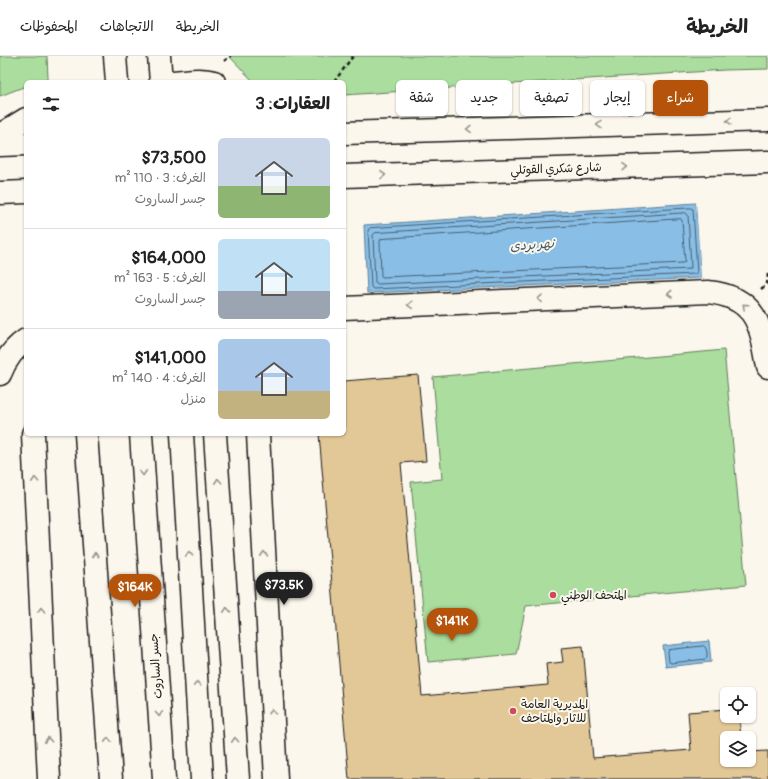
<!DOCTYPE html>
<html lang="ar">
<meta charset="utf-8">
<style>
body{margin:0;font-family:Pangolin,"Playpen Sans Arabic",sans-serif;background:#f2f2f2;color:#222;direction:rtl;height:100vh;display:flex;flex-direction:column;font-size:15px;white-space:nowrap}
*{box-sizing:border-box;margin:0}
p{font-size:13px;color:#767676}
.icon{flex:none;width:22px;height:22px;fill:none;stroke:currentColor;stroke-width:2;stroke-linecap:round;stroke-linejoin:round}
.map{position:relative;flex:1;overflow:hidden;direction:ltr}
.details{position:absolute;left:24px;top:24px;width:322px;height:356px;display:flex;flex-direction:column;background:#fff;border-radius:6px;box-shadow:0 1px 3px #0004;direction:rtl}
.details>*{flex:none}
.top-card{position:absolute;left:358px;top:24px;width:350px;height:36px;direction:rtl;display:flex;gap:8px}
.tools{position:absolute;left:720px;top:631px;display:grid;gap:8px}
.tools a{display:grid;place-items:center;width:36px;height:36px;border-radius:6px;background:#fff;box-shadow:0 1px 3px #0004;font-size:20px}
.price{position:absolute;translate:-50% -34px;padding:0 9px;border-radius:14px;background:#b45309;color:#fff;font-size:13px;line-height:26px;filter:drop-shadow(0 1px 2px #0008)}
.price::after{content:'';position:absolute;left:50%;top:24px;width:12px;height:9px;margin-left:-6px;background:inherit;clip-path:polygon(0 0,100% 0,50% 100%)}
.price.on{background:#222;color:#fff}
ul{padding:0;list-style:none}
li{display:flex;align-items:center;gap:12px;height:100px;padding:0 16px}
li+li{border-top:1px solid #e0e0e0}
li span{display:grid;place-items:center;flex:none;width:112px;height:80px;border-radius:6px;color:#555}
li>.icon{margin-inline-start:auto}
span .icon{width:48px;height:48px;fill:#fffc;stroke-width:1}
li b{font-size:17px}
h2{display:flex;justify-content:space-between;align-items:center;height:48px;padding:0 16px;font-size:17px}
.pill{padding:0 14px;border-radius:6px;background:#fff;box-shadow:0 1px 3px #0004;font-size:14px;line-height:36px}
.pill.on{background:#b45309;color:#fff}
header{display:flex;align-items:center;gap:24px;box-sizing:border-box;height:56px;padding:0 20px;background:#fff;border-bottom:1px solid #e0e0e0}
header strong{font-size:19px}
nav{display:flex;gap:22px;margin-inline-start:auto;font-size:14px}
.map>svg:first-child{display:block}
.green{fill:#aadd9e;stroke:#637c5d}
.water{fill:#89bfe7;stroke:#5d7e96}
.pier{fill:#fbf7ec}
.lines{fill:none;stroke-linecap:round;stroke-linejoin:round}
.shore{stroke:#485d6d;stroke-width:1}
.building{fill:#e2c797;stroke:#1c1c1c}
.minor-casing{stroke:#1c1c1c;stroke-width:25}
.major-casing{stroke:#1c1c1c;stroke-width:25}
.highway-casing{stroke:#1c1c1c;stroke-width:25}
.path{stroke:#1c1c1c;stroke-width:2.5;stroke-dasharray:4 3;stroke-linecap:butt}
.minor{stroke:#fbf7ec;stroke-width:22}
.major{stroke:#fbf7ec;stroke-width:22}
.highway{stroke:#fbf7ec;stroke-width:22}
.oneway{stroke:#97948e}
.poi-dot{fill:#d1495b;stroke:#fbf7ec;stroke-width:1.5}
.labels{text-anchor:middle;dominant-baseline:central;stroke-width:4;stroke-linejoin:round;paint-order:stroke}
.street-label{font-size:12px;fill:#1c1c1c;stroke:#fbf7ec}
.poi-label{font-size:12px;fill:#1c1c1c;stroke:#fbf7ec;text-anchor:start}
.water-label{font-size:13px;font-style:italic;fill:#425563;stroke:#fbf7ec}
</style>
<header>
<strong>الخريطة</strong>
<nav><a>الخريطة</a><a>الاتجاهات</a><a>المحفوظات</a></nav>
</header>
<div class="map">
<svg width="768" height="723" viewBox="0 0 768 723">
<rect width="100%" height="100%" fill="#fbf7ec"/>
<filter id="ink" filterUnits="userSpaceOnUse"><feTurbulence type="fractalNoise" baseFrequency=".025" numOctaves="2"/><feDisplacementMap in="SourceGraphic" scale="8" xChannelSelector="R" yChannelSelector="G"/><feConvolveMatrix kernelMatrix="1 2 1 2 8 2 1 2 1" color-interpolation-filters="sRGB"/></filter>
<g filter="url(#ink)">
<!-- green -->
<g class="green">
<polygon points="0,0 47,0 48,22 38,26 26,26 26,30 0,40"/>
<polygon points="229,0 768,0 768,13 725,14 344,39 344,26 254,26"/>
<polygon points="724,294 746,529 526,550 516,598 428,606 411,426 442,423 433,321"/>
</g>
<!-- water -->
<g class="water">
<polygon points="696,147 701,222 367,237 364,169"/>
<polygon points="709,585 711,606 666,611 663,590"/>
</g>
<!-- pier -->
<polygon class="pier" points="696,147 698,147 703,221 701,222"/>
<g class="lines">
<!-- shore -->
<g class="shore">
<polygon points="691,152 693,153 697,216 695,218 373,233 371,231 368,174 370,172"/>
<polygon points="686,157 688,159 691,211 690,213 378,228 375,226 373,179 375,177"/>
<polygon points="681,163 682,165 685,205 683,207 383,221 381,220 380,185 381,183"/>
<path d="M704 590C707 592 708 600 706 603L671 607 669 606 668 596 669 594Z"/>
</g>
</g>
<!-- building -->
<polygon class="building" points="418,319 426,405 401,407 422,640 548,629 546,608 563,606 561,592 583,590 593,702 691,694 688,656 727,653 727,660 739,660 741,682 727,682 727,704 749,704 749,696 768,695 768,723 349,723 319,378 344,378 344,325"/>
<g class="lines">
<!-- minor casing -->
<g class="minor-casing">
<g id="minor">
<path d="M172 26C186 25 201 22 214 26"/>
<polyline points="0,79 26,63"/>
<path d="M0 318C5 305 14 292 26 284"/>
<polyline points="33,378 49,723"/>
<polyline points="86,378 111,723"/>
<polyline points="215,378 238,723"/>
</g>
</g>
<!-- major casing -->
<g class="major-casing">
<g id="major">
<polyline points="115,0 117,26"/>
<polyline points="159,0 161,26"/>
<path d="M344 252 708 236C757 241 761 270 768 311"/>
<polyline points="141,378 164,723"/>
<polyline points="182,378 202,723"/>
<polyline points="258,378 276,723"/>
</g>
</g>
<!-- highway casing -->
<g class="highway-casing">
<g id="highway">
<polyline points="344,77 768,64"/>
<polyline points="0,89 26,88"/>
<polyline points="344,120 768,106"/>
<polyline points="0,137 26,136"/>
</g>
</g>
<!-- path -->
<g class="path">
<polyline points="224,5 231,0"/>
<polyline points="334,26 353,0"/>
<polyline points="761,233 767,228 768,217"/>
</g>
<!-- minor -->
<use href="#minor" class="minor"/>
<!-- major -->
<use href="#major" class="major"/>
<!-- highway -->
<use href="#highway" class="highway"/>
</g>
<!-- one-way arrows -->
<defs><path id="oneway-chevron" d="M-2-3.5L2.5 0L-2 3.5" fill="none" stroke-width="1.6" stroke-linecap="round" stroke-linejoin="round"/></defs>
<g class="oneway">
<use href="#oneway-chevron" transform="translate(729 65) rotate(178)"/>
<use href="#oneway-chevron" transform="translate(599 69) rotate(178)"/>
<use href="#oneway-chevron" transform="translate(469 73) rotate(178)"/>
<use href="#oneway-chevron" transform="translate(625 111) rotate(-2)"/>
<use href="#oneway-chevron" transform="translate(383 119) rotate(-2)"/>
<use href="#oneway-chevron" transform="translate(670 238) rotate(177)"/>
<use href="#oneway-chevron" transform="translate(540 243) rotate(177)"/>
<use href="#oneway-chevron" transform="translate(410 249) rotate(177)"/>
<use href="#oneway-chevron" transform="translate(745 250) rotate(-138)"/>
<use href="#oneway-chevron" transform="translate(143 417) rotate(86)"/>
<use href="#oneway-chevron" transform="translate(35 424) rotate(-93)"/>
<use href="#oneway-chevron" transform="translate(218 425) rotate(-94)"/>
<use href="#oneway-chevron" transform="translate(189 498) rotate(-93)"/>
<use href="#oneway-chevron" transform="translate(264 498) rotate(-93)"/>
<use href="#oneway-chevron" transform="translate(95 499) rotate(-94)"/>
<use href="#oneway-chevron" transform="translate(41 554) rotate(-93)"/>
<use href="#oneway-chevron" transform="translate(227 554) rotate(-94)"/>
<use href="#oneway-chevron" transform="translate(197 628) rotate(-93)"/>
<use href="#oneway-chevron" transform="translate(272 656) rotate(-93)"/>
<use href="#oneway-chevron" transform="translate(159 658) rotate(86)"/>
<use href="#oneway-chevron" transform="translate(48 684) rotate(-93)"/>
<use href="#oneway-chevron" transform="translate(108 684) rotate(-94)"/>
<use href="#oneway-chevron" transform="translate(235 684) rotate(-94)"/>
</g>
</g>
<!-- markers -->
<g class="poi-dot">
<circle cx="553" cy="539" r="4"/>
<circle cx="513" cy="655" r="4"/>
</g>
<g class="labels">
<!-- street labels -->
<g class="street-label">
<text transform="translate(556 113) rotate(-2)">شارع شكري القوتلي</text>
<text transform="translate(156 610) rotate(-94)">جسر الساروت</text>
</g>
<!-- poi labels -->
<g class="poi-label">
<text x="561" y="539">المتحف الوطني</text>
<text x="521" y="648">المديرية العامة<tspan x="521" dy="14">للاثار والمتاحف</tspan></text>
</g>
<!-- water labels -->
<g class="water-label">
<text transform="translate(532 189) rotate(-4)">نهر بردى</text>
</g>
</g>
</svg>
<div class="tools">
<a><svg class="icon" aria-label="locate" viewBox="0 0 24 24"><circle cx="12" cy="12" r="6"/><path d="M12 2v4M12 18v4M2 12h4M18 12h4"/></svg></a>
<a><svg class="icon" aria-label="layers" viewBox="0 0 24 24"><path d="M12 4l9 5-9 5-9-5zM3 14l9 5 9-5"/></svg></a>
</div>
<b class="price on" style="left:284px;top:550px">$73.5K</b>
<b class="price" style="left:135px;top:552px">$164K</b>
<b class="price" style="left:452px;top:586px">$141K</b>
<div class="top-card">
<a class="pill on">شراء</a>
<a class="pill">إيجار</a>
<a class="pill">تصفية</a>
<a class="pill">جديد</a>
<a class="pill">شقة</a>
</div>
<section class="details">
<h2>العقارات: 3<svg class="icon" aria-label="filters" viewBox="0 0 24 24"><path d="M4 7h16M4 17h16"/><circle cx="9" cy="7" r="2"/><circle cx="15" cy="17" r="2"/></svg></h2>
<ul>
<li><span style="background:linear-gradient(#c9d6e8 60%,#8fb573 0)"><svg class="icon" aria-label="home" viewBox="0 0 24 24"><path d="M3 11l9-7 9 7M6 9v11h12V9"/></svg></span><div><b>$73,500</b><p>الغرف: 3 · 110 m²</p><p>جسر الساروت</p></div></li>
<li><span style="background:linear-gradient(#bfe0f5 65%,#9aa5b1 0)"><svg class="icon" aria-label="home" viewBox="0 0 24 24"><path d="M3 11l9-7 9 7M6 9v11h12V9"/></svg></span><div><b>$164,000</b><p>الغرف: 5 · 163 m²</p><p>جسر الساروت</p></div></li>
<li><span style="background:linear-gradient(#a9c7e8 65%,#c2b280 0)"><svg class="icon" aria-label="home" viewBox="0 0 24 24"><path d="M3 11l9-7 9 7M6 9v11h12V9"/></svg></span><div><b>$141,000</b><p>الغرف: 4 · 140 m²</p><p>منزل</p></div></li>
</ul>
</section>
</div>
